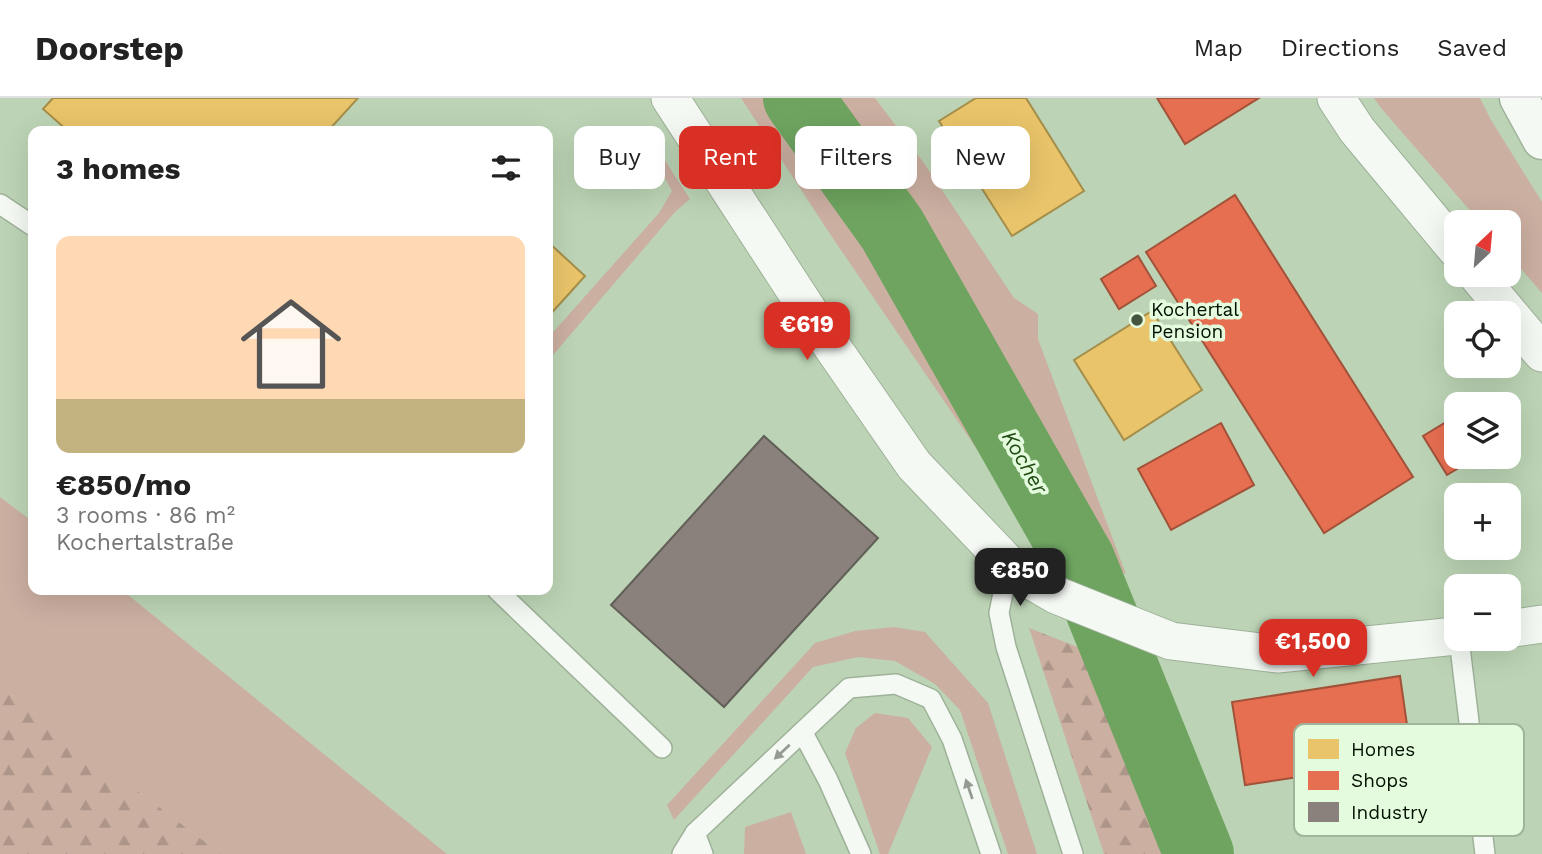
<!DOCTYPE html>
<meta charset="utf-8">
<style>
body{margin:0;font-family:"Work Sans",sans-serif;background:#f6f6f6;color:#222;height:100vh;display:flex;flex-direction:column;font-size:26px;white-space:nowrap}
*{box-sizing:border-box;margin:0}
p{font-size:23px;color:#767676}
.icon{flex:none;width:38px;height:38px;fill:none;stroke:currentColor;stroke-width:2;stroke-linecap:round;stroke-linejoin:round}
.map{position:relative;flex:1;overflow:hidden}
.details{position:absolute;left:28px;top:28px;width:525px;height:469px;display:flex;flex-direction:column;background:#fff;border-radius:14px;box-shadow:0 7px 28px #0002}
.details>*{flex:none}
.guide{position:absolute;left:574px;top:28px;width:665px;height:63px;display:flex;gap:14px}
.needle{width:46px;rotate:26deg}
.controls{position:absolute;left:1444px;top:112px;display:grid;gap:14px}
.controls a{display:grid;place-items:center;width:77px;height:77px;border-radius:14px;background:#fff;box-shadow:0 7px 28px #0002;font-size:35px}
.price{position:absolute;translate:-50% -60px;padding:0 16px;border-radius:14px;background:#d93025;color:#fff;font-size:23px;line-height:46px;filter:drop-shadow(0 2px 4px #0008)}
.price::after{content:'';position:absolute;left:50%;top:42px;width:21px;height:16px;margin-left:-10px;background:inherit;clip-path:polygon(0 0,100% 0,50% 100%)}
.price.selected{background:#222;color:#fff}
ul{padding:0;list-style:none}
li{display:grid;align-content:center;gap:14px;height:371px;padding:0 28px}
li+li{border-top:2px solid #e0e0e0}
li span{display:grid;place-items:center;height:217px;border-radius:14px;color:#555}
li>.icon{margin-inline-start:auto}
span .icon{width:126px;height:126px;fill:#fffc;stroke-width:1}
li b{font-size:30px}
h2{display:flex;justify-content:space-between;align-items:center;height:84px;padding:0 28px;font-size:30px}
.tag{padding:0 24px;border-radius:14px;background:#fff;box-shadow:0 7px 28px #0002;font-size:24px;line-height:63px}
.tag.selected{background:#d93025;color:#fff}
header{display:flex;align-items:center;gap:42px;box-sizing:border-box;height:98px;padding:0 35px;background:#fff;border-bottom:2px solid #e0e0e0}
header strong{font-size:33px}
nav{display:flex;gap:38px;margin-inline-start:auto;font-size:24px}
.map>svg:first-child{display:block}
.grass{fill:#cbafa1}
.forest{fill:url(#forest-firs)}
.homes{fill:#e9c46a;stroke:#a48e4a;stroke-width:2}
.shops{fill:#e76f51;stroke:#a25239;stroke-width:2}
.industry{fill:#8a817c;stroke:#615f57;stroke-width:2}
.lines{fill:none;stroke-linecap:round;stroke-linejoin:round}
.river{stroke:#6ea460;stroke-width:70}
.service-casing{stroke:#9eb199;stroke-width:22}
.minor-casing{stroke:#9eb199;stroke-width:39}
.tertiary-casing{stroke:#9eb199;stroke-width:41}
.service{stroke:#f5f9f4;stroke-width:19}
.minor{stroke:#f5f9f4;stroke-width:37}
.tertiary{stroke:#f5f9f4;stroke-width:38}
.oneway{fill:#949c92}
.poi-dot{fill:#43553f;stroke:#e4fbde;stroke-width:2.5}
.labels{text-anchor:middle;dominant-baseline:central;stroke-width:7;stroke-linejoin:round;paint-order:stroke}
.poi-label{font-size:19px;fill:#021000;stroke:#e4fbde;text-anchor:start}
.water-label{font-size:21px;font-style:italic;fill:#214d14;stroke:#e4fbde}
.key{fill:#e4fbde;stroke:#a0b49b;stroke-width:2}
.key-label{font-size:19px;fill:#021000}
</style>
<header>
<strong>Doorstep</strong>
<nav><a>Map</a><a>Directions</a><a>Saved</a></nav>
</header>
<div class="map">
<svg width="1542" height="756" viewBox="0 0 1542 756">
<defs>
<pattern id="forest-firs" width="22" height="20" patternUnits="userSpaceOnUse" patternTransform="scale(1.75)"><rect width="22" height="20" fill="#cbafa1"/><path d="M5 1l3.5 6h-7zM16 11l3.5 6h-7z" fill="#ad9689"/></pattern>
</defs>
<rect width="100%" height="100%" fill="#bcd4b5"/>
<!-- grass -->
<g class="grass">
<polygon points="741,0 875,0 924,65 1014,200 1038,216 1038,241 1126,476 1098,468 1015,407 832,139"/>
<polygon points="1374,0 1480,0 1491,22 1542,104 1542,195 1509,157 1508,124 1480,124 1381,10"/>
<polygon points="647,35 690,101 675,114 548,263 548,240 659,115 672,93 640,36"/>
<polygon points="0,399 33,424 33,492 122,492 447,756 221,756 0,589"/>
<polygon points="894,529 925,534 988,605 1037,756 1008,756 960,612 935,586 895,563 858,559 813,569 674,722 667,707 815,545 855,533"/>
<polygon points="875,615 908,620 932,649 888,756 880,756 845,655 856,630"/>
<polygon points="791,714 806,756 744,756 745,729"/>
</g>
<!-- forest -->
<g class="forest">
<polygon points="1029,530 1152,578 1224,756 1104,756"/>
<polygon points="0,589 221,756 0,756"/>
</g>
<!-- homes -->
<g class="homes">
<polygon points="53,0 358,0 328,33 68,33 43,11"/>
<polygon points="976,0 1026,0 1084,93 1012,138 939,23"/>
<polygon points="548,144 585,178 548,219"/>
<polygon points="1152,213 1202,292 1124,342 1074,262"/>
</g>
<!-- shops -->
<g class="shops">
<polygon points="1157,0 1259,0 1185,46"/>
<polygon points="1235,97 1413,379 1324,435 1146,154"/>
<polygon points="1138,158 1156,188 1119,211 1101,181"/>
<polygon points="1456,318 1456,359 1477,359 1447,377 1423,338"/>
<polygon points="1221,325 1254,387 1171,432 1138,371"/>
<polygon points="1400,578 1412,662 1245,687 1232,604"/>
</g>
<!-- industry -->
<polygon class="industry" points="764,338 878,440 724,609 611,507"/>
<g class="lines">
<!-- river -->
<polyline class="river" points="798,0 892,131 1080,462 1199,756"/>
<!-- service casing -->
<g class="service-casing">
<g id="service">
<polyline points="0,106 33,128"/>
<polyline points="1015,473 1004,490 999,515 1006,549 1073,756"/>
<polyline points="497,492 662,650"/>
<polyline points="1459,541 1485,756"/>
<polyline points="803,635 828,682 861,756"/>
<polyline points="695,735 703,756"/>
<polyline points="682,756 695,735 849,590 896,586 931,601 952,641 991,756"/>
</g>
</g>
<!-- minor casing -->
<g class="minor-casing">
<g id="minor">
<polyline points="670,0 826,240 914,367 1015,473 1056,497 1171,543 1277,556 1456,538"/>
<polyline points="1336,0 1357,32 1456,151"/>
<polyline points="1477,177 1542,255"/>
<polyline points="1508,531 1542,526"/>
</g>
</g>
<!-- tertiary casing -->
<g class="tertiary-casing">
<polyline id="tertiary" points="1519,0 1542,42"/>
</g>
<!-- service -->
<use href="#service" class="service"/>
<!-- minor -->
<use href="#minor" class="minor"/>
<!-- tertiary -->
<use href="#tertiary" class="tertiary"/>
</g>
<!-- one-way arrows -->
<defs><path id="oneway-solid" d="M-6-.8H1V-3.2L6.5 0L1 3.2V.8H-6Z" transform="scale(1.75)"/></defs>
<g class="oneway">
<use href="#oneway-solid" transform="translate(782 654) rotate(137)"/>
<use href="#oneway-solid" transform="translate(969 691) rotate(-109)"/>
</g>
<!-- markers -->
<circle class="poi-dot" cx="1137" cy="222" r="7"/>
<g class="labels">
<!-- poi labels -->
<g class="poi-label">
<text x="1151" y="211">Kochertal<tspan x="1151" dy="22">Pension</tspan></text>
</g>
<!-- water labels -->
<g class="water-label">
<text transform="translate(1025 364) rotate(60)">Kocher</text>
</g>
</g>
<!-- legend -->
<rect x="1294" y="626" width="230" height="112" rx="10" class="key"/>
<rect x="1308" y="641" width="31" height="20" fill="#e9c46a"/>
<rect x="1308" y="673" width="31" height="19" fill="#e76f51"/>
<rect x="1308" y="704" width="31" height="20" fill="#8a817c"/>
<g class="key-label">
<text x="1351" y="658">Homes</text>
<text x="1351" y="689">Shops</text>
<text x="1351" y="721">Industry</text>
</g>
</svg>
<div class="controls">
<a><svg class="needle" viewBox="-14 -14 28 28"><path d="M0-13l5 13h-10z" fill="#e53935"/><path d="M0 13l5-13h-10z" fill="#767676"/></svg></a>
<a><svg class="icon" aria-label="locate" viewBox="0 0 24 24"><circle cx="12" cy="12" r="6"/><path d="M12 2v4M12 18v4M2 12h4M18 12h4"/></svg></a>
<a><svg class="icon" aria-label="layers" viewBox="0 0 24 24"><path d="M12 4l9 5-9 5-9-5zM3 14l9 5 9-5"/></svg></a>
<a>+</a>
<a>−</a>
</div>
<b class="price" style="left:807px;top:264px">€619</b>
<b class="price selected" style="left:1020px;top:510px">€850</b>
<b class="price" style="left:1313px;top:581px">€1,500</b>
<div class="guide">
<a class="tag">Buy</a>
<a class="tag selected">Rent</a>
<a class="tag">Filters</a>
<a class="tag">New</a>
</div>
<section class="details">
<h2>3 homes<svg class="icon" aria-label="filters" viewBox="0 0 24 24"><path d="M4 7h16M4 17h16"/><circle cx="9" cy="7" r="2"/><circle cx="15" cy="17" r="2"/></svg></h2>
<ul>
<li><span style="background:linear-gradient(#ffd9b3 75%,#c2b280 0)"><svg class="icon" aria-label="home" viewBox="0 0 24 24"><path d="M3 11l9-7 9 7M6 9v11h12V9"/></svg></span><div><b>€850/mo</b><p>3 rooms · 86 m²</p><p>Kochertalstraße</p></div></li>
</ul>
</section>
</div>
